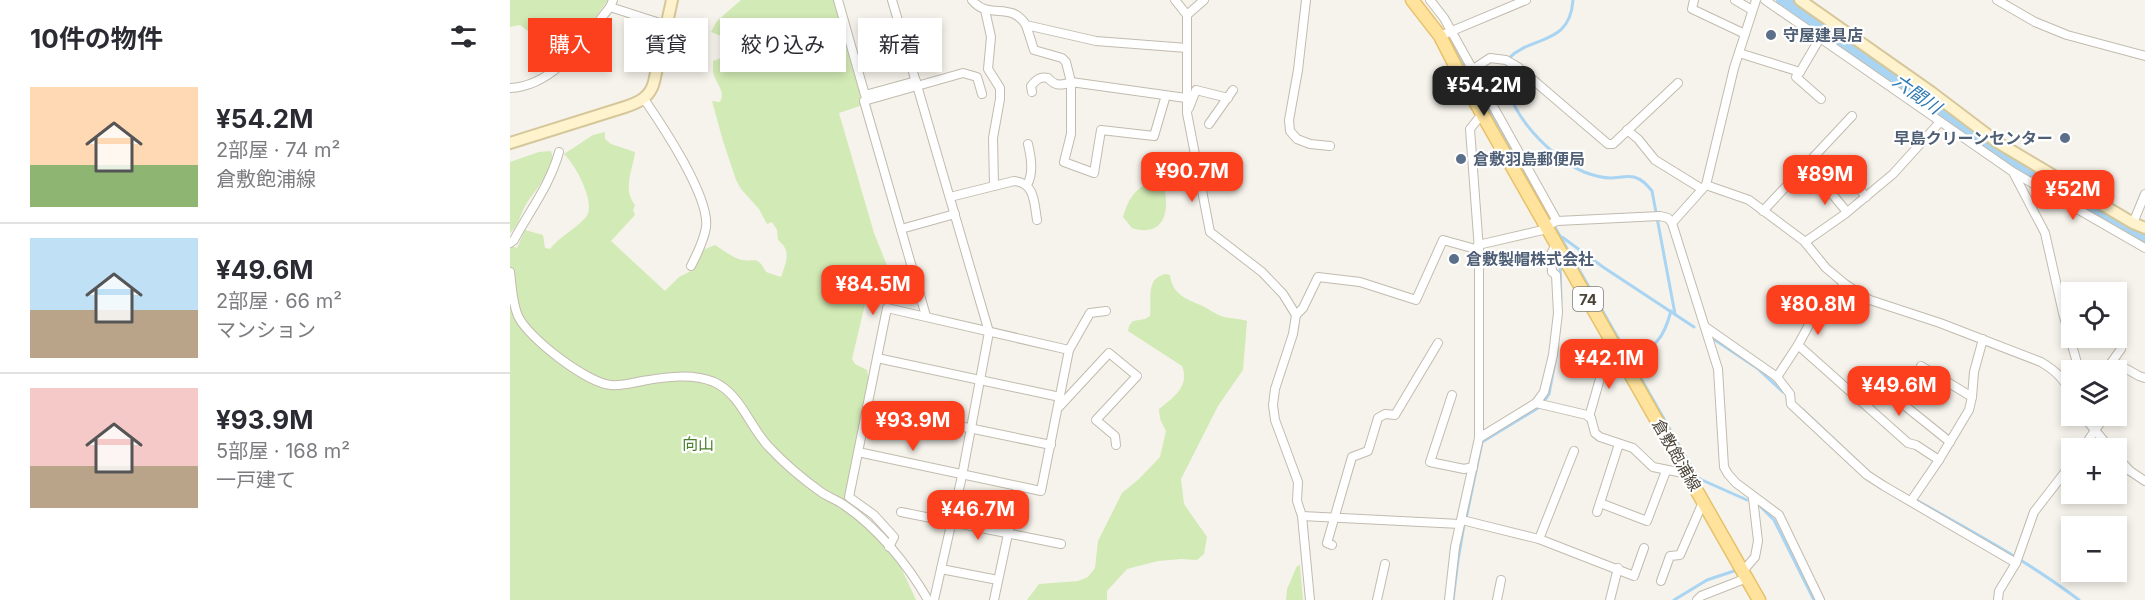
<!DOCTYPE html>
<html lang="ja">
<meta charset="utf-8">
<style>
body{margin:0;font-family:Inter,"Noto Sans JP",sans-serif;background:#f7f7f7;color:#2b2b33;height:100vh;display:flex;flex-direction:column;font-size:22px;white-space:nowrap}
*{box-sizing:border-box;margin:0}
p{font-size:20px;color:#7c7c81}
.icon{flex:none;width:33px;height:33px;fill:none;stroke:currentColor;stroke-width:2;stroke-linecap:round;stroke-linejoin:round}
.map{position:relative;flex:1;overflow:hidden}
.side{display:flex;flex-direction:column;background:#fff;width:510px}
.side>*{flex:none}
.guide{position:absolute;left:18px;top:18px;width:570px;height:54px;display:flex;gap:12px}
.tools{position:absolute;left:1551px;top:282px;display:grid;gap:12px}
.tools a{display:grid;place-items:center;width:66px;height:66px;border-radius:0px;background:#fff;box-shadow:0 3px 9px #0003;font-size:30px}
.price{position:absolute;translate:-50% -51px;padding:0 14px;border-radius:12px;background:#fc3f1d;color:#fff;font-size:20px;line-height:39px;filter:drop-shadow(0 2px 3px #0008)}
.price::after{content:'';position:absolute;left:50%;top:36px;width:18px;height:14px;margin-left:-9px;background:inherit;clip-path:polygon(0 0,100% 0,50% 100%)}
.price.current{background:#222;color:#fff}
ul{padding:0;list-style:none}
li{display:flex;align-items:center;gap:18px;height:150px;padding:0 30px}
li+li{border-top:2px solid #e1e1e2}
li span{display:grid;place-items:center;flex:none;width:168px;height:120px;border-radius:0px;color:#555}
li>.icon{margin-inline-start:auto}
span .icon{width:72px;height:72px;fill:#fffc;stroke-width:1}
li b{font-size:26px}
h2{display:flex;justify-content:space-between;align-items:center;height:72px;padding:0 30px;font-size:26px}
.tag{padding:0 21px;border-radius:0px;background:#fff;box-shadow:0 3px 9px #0003;font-size:21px;line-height:54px}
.tag.current{background:#fc3f1d;color:#fff}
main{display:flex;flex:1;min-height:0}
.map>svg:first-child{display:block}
.green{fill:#d2eab5}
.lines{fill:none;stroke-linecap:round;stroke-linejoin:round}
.stream{stroke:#a9d4f2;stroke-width:3}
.river{stroke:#a9d4f2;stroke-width:16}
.street-casing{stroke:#c2bbae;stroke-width:10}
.secondary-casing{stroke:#d6c79b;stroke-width:14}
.primary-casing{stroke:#e6c16a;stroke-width:15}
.street{stroke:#fff;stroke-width:8}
.secondary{stroke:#fff3cd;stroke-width:10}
.primary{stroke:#ffe39c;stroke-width:12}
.service-dot{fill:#5c6f8a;stroke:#fff;stroke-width:2}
.labels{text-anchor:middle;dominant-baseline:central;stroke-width:4.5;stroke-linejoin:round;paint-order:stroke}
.shield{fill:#fff;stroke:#817c74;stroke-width:1.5}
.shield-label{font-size:15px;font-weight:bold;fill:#4b4439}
.service-label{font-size:16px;font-weight:bold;fill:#4e5e75;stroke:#fff;text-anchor:start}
.park-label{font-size:16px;fill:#4a7f2a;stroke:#fff}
.street-label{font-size:16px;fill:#4b4439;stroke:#fff}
.water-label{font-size:18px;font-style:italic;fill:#2e7ab2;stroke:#fff}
</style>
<main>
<section class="side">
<h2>10件の物件<svg class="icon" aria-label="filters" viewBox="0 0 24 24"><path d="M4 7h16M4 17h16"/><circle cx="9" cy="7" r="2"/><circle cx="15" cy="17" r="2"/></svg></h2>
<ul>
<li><span style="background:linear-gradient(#ffd9b3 65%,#8fb573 0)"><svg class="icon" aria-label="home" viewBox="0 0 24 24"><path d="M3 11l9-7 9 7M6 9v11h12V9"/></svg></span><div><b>¥54.2M</b><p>2部屋 · 74 m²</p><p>倉敷飽浦線</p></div></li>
<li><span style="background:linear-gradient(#bfe0f5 60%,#b9a48a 0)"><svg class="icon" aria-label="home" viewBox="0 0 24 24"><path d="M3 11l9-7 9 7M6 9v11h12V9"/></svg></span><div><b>¥49.6M</b><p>2部屋 · 66 m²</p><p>マンション</p></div></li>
<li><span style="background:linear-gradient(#f6c9c9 65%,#b9a48a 0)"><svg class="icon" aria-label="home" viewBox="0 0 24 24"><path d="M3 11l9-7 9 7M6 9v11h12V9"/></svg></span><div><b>¥93.9M</b><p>5部屋 · 168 m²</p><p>一戸建て</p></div></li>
</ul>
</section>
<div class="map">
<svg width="1635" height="600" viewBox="0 0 1635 600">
<rect width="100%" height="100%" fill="#f6f3ec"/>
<!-- green -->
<g class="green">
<polygon points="0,0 98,0 65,44 58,39 29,46 21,33 10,25 0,27"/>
<path d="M231 0H324L353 105 329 113 364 233 378 268 381 285 378 293 355 304 342 359 345 364 357 370 359 383 335 509 351 521 388 561 406 600H0V245L7 248 15 230 33 235 35 248 40 249C50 236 66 229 76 217 87 204 65 164 54 154L83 135 95 132V139L101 144 125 152C123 170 112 189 125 205L123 210 125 215 101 241 155 291 169 277 185 269 193 250 205 245C213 250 223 258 232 260 246 262 247 255 256 272L271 277C276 262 282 251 268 240L267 230 262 222 257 224 249 209 231 189 226 180 213 141 202 101 210 102C216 90 205 83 203 72 203 68 203 64 203 61L213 57 224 59 226 42 201 32 207 21Z"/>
<path d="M41 151C47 165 26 190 18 201 11 211 9 226 0 233V162L29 152Z"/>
<path d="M647 180H652C661 206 657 239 622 228L613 217C619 196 627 186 647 180Z"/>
<path d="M656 274 660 275C662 293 674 298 688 304 698 308 704 314 714 317 722 319 728 318 737 321L733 370 708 406 671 479 674 504 697 537 694 554 687 560 671 559 648 561 617 569 597 591V600H517L529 584 568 581 578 577 585 568 588 541 612 493 629 479 650 457 656 431 650 419 649 409C664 397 680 386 672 366L618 331 619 326 623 321 635 319 640 316C642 299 635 278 656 274Z"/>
<polygon points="790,565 793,600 776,600 777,589 787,566"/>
</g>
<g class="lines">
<!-- stream -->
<g class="stream">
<path d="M1063 0C1060 46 1022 35 999 58 982 100 1039 157 1074 172 1082 175 1093 178 1101 178 1108 178 1117 175 1124 177 1132 179 1137 185 1142 191L1165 314"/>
<polyline points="940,40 955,69 1187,477 1192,480 1237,500"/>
<polyline points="1052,237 1093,267 1184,327"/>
<polyline points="1050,262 1051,302"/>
<polyline points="1202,338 1247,368 1273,392"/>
<path d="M1120 359C1146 345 1153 341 1161 311"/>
<polyline points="1035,400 1039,394 1045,362"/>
<polyline points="1292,409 1361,474"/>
<path d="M1408 501C1463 532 1519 562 1569 600"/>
<polyline points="1251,507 1264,520 1304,600"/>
<polyline points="956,519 972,442 1028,408"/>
<polyline points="943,600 948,560 954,525"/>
<polyline points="1164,600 1197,580 1227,570"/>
</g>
<!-- river -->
<polyline class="river" points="1274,0 1387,77 1505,164 1635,239"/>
<!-- street casing -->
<g class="street-casing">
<g id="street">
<polyline points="328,0 355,95 406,81"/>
<polyline points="382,0 479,332 452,476 424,600"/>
<path d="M462 0C479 21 500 0 516 25L586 41 677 48"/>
<polyline points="665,0 677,15 677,113 700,232 752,272 773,294 786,315"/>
<polyline points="796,0 788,70 779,120 780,131 787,139 800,144 820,146"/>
<polyline points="920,0 934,18 1047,221"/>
<polyline points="1184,0 1182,9 1235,34"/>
<polyline points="1225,0 1242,10"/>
<polyline points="1255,0 1310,38"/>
<polyline points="1487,0 1525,22 1557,35 1635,56"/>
<polyline points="100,7 156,25"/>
<polyline points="475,10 481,37 478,69 490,88 490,99 483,138 484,186"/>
<polyline points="677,15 694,0"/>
<path d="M516 25 524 50 552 58 556 62 561 82C551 86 545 86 538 78 530 76 526 80 521 86L522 92"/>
<polyline points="930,36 1016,0"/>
<polyline points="1229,53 1290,72 1310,38 1503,172 1635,248"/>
<polyline points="1290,72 1286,77 1311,99"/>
<polyline points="951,77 980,58 996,60 1008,67 1098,144 1103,144 1168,83"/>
<path d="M0 88C45 86 74 39 100 7L103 0"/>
<polyline points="656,95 644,136 591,130 584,173 554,162 561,134 561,82 676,98"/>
<path d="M134 99C152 125 200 197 196 227 194 241 187 254 181 266"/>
<polyline points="679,108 686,90 718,98"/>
<polyline points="699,124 723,90"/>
<polyline points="1117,130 1128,139 1145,160 1192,189"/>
<polyline points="1334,169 1356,197"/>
<polyline points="1504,174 1535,233 1553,313 1569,370"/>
<polyline points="1313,183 1337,212"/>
<path d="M517 185C524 173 521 157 518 144"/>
<path d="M1196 185 1239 200 1294 241 1316 268 1335 284 1360 300 1430 323 1531 362C1546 371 1554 379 1562 395"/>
<path d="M440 197 504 181C525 183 524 202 527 220"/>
<polyline points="1253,211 1342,116"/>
<polyline points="1162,223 1196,185 1224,68 1246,0"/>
<polyline points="1623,223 1635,194"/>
<polyline points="1036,226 1047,221 1150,216 1158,218 1162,223 1208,369 1214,467 1218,474 1226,483 1269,515 1310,600"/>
<polyline points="391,229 445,214"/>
<polyline points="1295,242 1335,214 1383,174 1430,122"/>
<path d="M0 243 4 240C20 210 40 185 49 152"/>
<polyline points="968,245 1037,229"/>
<path d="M0 272C2 287 2 302 8 316 18 338 77 383 101 385 111 386 122 383 132 381 155 377 182 373 204 382 231 394 240 428 259 447 273 462 294 480 311 492 318 497 327 500 334 505 368 528 398 565 418 600"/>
<polyline points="416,316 354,101 453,73 467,77 472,94"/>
<polyline points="1197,328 1267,377 1280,394 1281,404 1357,475 1374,486 1506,563"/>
<polyline points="1288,345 1398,443 1406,445 1429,460"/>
<polyline points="559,350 580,313 596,311"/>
<polyline points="367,358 550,397"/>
<polyline points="1604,362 1629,376 1635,378"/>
<polyline points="1411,366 1462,397"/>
<polyline points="1596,370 1611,349"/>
<polyline points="1354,373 1440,442"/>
<polyline points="1267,377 1288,345 1307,310 1335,284"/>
<polyline points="942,395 920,462 954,469 963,467"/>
<polyline points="1026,403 1077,415 1081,418 1085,433 1090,437 1123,448 1143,467 1178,474"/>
<polyline points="357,407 541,445"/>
<polyline points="548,408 599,353 627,376 586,420 605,436 606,445"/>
<polyline points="1573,416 1600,448"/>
<polyline points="1079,417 1093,368 1111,356"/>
<polyline points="969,438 1026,403 1034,392 1043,355 1048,313 1046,275 1042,272 1041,254 1046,244"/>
<polyline points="1573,448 1590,423 1586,416"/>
<polyline points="348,452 531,491 559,350 377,308 339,497 364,515 384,537 379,547"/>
<polyline points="1606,456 1620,471 1635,481"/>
<polyline points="1401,501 1429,460 1459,410 1462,397 1464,372 1473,339"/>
<polyline points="1090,503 1137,521 1156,471"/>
<polyline points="391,512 551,544"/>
<polyline points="1087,512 1109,444"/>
<polyline points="792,516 950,524"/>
<polyline points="952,520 1029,539 1124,576 1134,548"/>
<polyline points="1029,539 1064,451"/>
<polyline points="822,545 817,543 842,457 858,451 868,418 875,414 885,415 928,343"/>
<polyline points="431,569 488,580"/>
<polyline points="1233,571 1245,557 1248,541 1243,498"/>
<polyline points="1151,581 1160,556 1170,555 1193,502"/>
<polyline points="484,600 508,487"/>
<polyline points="800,600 792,516 787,501 788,482 765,420 763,405 765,389 783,334 786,315 793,308 808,277 850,282 906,300 933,240 969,250"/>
<polyline points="867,600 875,564"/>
<polyline points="939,600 945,547 969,438 969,250 960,129 972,114"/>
<polyline points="987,600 991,580"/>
<polyline points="1100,600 1108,568"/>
<polyline points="1187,600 1191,596 1237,578"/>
<polyline points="1488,600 1489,591 1506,563 1524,512 1562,463"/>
</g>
</g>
<!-- secondary casing -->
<g class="secondary-casing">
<g id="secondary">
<polyline points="1290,0 1421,92 1487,142 1623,223 1635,228"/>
<path d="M0 143 115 107C130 102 140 97 144 82L162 0"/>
</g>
</g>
<!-- primary casing -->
<g class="primary-casing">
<polyline id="primary" points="902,0 930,36 951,77 1249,600"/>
</g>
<!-- street -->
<use href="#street" class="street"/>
<!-- secondary -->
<use href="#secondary" class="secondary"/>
<!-- primary -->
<use href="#primary" class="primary"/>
</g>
<!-- markers -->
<g class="service-dot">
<circle cx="1261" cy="35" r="6"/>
<circle cx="1555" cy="138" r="6"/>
<circle cx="951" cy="159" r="6"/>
<circle cx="944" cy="259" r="6"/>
</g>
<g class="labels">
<!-- shield labels -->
<rect class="shield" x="1063" y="287" width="30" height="24" rx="4.5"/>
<g class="shield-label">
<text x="1078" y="299">74</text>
</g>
<!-- service labels -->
<g class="service-label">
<text x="1273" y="35">守屋建具店</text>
<text x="1543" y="138" text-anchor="end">早島クリーンセンター</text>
<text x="963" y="159">倉敷羽島郵便局</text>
<text x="956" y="259">倉敷製帽株式会社</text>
</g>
<!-- park labels -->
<g class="park-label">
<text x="188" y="444">向山</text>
</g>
<!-- street labels -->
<g class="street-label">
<text transform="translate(1167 455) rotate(60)">倉敷飽浦線</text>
</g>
<!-- water labels -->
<g class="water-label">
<text transform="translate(1407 94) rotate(35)">六間川</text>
</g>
</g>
</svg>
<div class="tools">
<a><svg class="icon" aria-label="locate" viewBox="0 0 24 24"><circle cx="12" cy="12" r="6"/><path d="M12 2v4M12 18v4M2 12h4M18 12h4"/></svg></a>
<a><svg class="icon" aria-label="layers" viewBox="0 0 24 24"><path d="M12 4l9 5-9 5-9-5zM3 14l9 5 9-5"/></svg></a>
<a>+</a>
<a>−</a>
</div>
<b class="price current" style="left:974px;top:117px">¥54.2M</b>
<b class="price" style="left:682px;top:203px">¥90.7M</b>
<b class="price" style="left:1315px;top:206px">¥89M</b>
<b class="price" style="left:1563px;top:221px">¥52M</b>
<b class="price" style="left:363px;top:316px">¥84.5M</b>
<b class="price" style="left:1308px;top:336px">¥80.8M</b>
<b class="price" style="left:1099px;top:390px">¥42.1M</b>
<b class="price" style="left:1389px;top:417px">¥49.6M</b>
<b class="price" style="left:403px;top:452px">¥93.9M</b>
<b class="price" style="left:468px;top:541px">¥46.7M</b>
<div class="guide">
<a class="tag current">購入</a>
<a class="tag">賃貸</a>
<a class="tag">絞り込み</a>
<a class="tag">新着</a>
</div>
</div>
</main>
